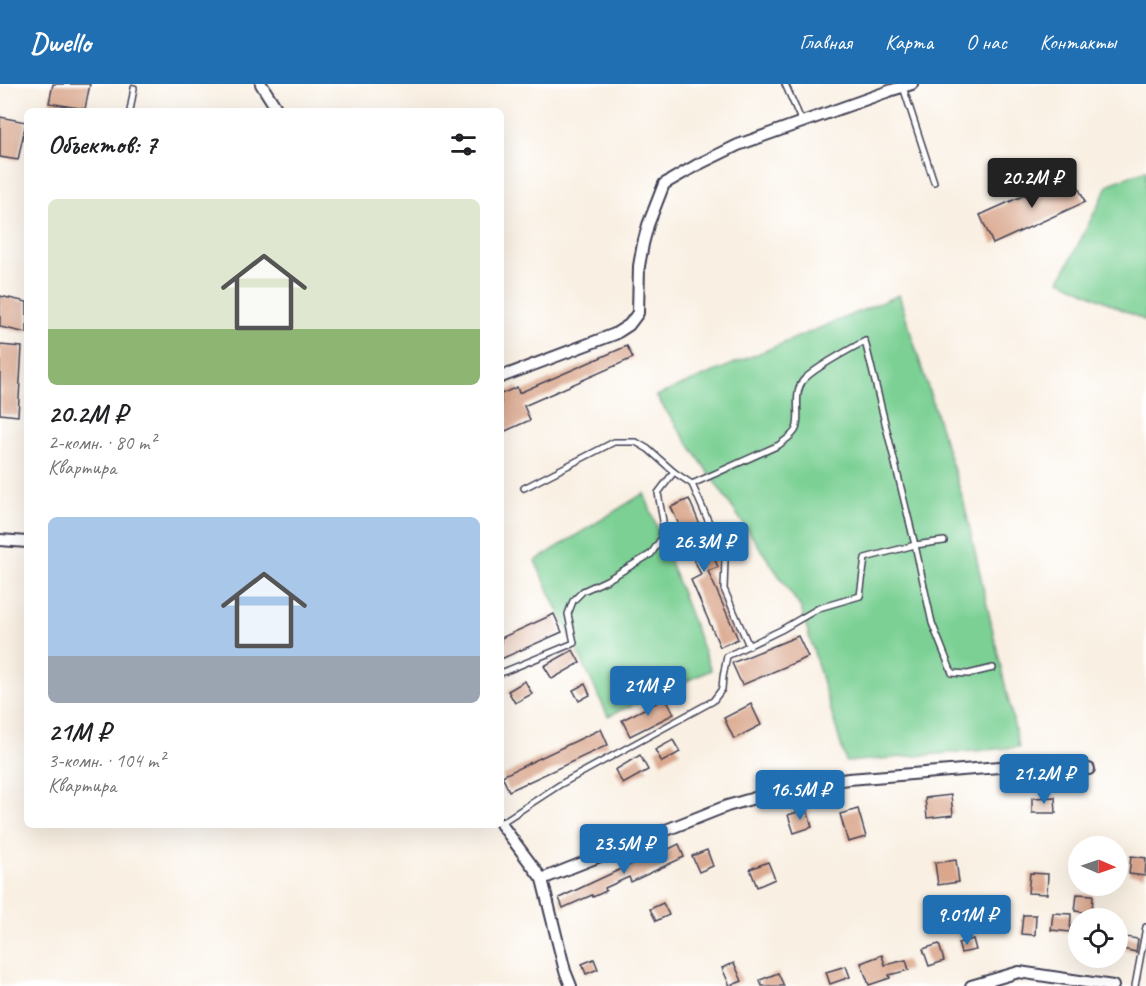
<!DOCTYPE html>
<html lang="ru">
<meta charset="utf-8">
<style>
body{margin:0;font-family:Caveat,sans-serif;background:#f2f2f2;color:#202124;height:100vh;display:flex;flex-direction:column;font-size:22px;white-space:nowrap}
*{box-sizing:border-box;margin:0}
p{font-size:20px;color:#757577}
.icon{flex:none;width:33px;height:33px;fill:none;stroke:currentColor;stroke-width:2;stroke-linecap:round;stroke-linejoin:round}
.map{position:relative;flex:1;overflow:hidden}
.panel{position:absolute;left:24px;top:24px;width:480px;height:720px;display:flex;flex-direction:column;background:#fff;border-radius:9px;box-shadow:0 6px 24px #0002}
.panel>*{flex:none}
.needle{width:39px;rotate:92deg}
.controls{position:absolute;left:1068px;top:752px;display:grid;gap:12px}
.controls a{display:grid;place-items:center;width:60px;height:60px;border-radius:50%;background:#fff;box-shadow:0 6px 24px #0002;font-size:30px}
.price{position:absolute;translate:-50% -51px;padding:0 14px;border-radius:6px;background:#1f6fb2;color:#fff;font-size:20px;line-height:39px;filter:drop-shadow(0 2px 3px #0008)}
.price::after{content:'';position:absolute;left:50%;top:36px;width:18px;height:14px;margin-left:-9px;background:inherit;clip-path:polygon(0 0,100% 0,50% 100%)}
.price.active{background:#222;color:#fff}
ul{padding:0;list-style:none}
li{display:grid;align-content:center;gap:12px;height:318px;padding:0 24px}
li span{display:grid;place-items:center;height:186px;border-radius:9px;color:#555}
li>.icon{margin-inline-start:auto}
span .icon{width:108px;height:108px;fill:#fffc;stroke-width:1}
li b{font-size:26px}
h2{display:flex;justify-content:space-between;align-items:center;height:72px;padding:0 24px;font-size:26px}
header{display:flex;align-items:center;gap:36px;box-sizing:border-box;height:84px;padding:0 30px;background:#1f6fb2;color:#fff}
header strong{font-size:28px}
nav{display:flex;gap:33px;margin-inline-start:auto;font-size:21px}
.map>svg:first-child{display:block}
.green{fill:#7bd094;stroke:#4e7968;stroke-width:1.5}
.building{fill:#daa78d}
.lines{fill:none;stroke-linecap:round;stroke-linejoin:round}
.lane-casing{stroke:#424154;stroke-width:8}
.street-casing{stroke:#424154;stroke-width:14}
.lane{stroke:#fff;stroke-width:5}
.street{stroke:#fff;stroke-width:10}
</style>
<header>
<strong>Dwello</strong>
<nav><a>Главная</a><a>Карта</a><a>О нас</a><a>Контакты</a></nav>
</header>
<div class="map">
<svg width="1146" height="902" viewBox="0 0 1146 902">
<rect width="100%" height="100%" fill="#fff"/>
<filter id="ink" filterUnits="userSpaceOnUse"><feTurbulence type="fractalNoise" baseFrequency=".0167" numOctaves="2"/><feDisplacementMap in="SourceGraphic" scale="12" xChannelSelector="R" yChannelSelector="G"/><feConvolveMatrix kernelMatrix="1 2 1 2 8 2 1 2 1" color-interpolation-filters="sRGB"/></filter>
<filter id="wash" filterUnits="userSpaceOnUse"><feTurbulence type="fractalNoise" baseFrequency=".008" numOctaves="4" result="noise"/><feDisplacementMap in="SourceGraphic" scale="24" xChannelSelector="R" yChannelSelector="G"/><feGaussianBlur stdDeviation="1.35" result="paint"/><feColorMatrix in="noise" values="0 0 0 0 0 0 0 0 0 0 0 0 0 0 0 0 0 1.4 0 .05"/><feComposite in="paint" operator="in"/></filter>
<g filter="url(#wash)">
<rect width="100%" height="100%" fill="#f9f0e3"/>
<!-- green -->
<g class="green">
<polygon points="1146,86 1146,237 1060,196 1109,100"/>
<polygon points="899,211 964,419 1019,663 846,678 801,524 656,312"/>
<polygon points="644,409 711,586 608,632 535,477"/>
</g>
<g id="blocks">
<!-- building -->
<g class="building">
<polygon points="53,0 90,0 85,25 49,19"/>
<polygon points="0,33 26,38 18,76 0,73"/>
<polygon points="1072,90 1085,118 993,160 980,131"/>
<polygon points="0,212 27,218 27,249 0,243"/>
<polygon points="0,261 22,263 18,332 0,330"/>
<polygon points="627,262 633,274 524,322 530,336 501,349 501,310 517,303 519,309"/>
<polygon points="689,415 718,483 708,487 738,555 720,563 691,496 701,491 671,423"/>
<polygon points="554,530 562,548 501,575 501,554"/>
<polygon points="798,552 808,573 742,601 732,579"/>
<polygon points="573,566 580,579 552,595 544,582"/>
<polygon points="525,597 532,610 515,619 508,607"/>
<polygon points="585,600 590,611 579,617 573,606"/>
<polygon points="666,614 674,630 630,652 622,636"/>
<polygon points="751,620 761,641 734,655 724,634"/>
<polygon points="601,645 608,661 509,707 502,692"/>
<polygon points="673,656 680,668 662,678 655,666"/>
<polygon points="640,671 648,686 623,700 615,686"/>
<polygon points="951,711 953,731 927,734 925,714"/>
<polygon points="1055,713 1056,729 1032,729 1032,714"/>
<polygon points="807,725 812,743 794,749 788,731"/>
<polygon points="858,725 866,753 848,758 840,730"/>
<polygon points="679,760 684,773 631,798 629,793 605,804 606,807 593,813 592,811 563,824 559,814 619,786 645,774 646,776"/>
<polygon points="707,766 713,782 699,788 692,772"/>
<polygon points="1131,772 1146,774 1145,792 1129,790"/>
<polygon points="956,776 959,798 938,801 935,779"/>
<polygon points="768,778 775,795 757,803 750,785"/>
<polygon points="1030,789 1048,790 1047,810 1028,809"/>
<polygon points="1077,810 1093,811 1092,829 1075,827"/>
<polygon points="663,819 669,831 656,837 650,825"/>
<polygon points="1053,829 1071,830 1070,848 1051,846"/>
<polygon points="1023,831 1036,831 1035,851 1021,850"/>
<polygon points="1119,852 1138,855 1136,868 1118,864"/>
<polygon points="973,855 976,866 961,869 958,859"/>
<polygon points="939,860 944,877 929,882 923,865"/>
<polygon points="882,871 885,881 906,876 909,886 889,891 890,894 869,901 861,879"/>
<polygon points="594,875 598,885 586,890 582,880"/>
<polygon points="734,879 742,897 730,902 722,884"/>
<polygon points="846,882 850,893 830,900 826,888"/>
<polygon points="778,889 784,902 762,902 760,896"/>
</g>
</g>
</g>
<g filter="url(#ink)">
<use href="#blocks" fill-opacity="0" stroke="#424154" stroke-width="1.5"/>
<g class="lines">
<!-- lane casing -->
<g class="lane-casing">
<g id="lane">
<polyline points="785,0 802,38"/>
<polyline points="903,3 934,98"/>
<polyline points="130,27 134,4"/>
<polyline points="692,400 725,475 724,505 749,562"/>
<path d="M524 404 614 358H636L648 365 674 388 692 400 779 361C785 356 793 352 796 345 801 333 793 312 802 298 810 286 850 265 865 257L915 461 932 539 952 589 968 590 993 584"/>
<polyline points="501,589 574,559 568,530 573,517 583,507 607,496 651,470 661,455 663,437 658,409 674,388"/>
<polyline points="501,739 561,700 713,617 722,605 723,593 727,572 781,546 819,524 860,512 865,474 915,461 944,457"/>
<polyline points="1135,902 1146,843"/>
</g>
</g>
<!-- street casing -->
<g class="street-casing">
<g id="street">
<polyline points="261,0 278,27"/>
<polyline points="501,293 615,250 629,241 638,229 639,182 643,160 648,141 664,100 697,81 738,61 892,6 912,0"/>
<polyline points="0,456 27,458"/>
<polyline points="501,740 542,795 565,887 571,902"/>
<polyline points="542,795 727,722 796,702 849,695 1026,681 1089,685"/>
<polyline points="971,902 1019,888 1113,902"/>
</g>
</g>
<!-- lane -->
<use href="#lane" class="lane"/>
<!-- street -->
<use href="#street" class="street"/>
</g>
</g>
</svg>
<div class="controls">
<a><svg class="needle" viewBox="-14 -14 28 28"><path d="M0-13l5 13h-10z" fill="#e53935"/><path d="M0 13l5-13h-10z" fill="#757577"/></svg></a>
<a><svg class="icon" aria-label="locate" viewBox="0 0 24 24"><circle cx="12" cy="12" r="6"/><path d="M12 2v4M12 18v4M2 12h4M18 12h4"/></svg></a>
</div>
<b class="price active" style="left:1032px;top:125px">20.2M ₽</b>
<b class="price" style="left:704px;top:489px">26.3M ₽</b>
<b class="price" style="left:648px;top:633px">21M ₽</b>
<b class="price" style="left:1044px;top:721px">21.2M ₽</b>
<b class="price" style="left:800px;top:737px">16.5M ₽</b>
<b class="price" style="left:624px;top:791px">23.5M ₽</b>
<b class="price" style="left:967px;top:862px">9.01M ₽</b>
<section class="panel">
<h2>Объектов: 7<svg class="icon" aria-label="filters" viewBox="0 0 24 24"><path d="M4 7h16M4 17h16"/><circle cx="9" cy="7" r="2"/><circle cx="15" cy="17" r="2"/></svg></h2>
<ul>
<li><span style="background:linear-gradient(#dfe7d0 70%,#8fb573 0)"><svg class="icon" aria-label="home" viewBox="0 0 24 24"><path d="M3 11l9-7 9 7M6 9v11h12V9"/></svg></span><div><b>20.2M ₽</b><p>2-комн. · 80 m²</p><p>Квартира</p></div></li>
<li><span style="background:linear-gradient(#a9c7e8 75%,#9aa5b1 0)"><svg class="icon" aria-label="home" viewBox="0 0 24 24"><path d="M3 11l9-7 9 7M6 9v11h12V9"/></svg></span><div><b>21M ₽</b><p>3-комн. · 104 m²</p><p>Квартира</p></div></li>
</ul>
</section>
</div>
